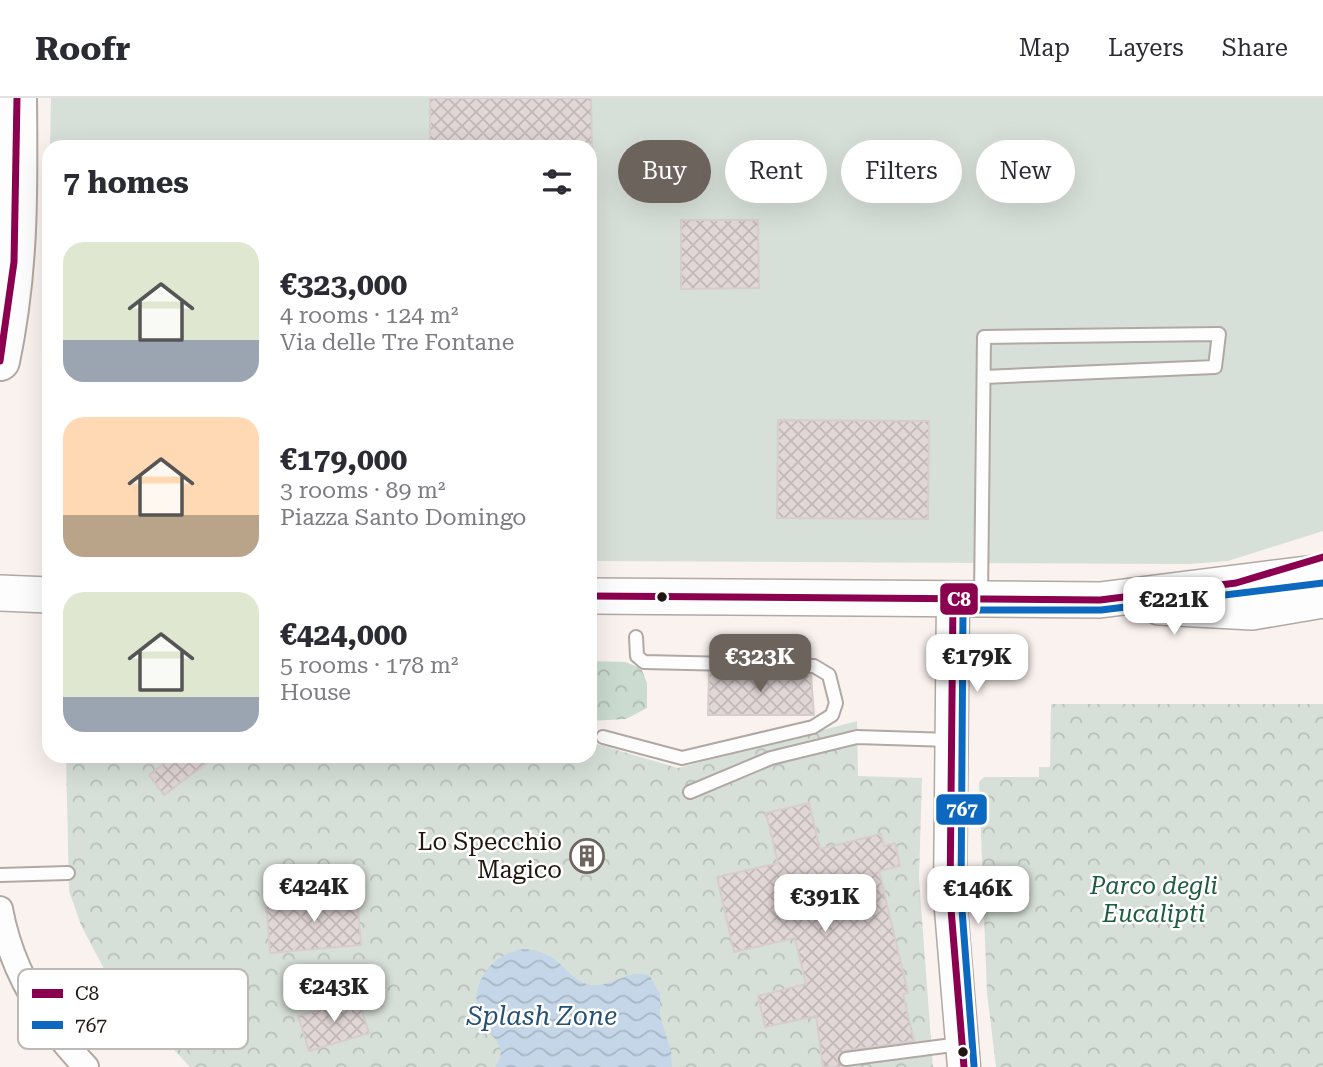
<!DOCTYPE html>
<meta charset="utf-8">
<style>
body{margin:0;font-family:"Roboto Serif",serif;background:#f2f2f3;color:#2b2b33;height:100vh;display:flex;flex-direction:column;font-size:26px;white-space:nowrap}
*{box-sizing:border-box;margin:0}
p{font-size:23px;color:#7c7c81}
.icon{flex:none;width:38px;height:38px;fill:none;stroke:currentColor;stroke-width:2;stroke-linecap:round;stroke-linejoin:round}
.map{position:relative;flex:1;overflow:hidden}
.drawer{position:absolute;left:42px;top:42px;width:555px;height:623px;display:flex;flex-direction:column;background:#fff;border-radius:21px;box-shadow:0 7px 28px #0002}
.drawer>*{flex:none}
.guide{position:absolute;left:618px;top:42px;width:600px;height:63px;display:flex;gap:14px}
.price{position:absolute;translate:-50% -60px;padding:0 16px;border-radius:14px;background:#fff;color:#222;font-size:23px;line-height:46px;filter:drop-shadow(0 2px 4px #0008)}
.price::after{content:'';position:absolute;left:50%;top:42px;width:21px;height:16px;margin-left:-10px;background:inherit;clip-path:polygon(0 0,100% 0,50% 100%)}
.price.active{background:#6d635d;color:#fff}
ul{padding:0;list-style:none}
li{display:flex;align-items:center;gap:21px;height:175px;padding:0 21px}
li span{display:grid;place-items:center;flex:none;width:196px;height:140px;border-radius:21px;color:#555}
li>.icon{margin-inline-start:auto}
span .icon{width:84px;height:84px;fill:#fffc;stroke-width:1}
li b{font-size:30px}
h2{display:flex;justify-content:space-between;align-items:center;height:84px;padding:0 21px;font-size:30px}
.chip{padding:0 24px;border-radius:32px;background:#fff;box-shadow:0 7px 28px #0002;font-size:24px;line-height:63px}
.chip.active{background:#6d635d;color:#fff}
header{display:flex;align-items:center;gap:42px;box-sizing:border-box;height:98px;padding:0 35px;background:#fff;border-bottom:2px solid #e1e1e2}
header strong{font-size:33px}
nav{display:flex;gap:38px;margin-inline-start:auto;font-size:24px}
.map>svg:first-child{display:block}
.forest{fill:url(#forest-crowns)}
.park{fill:url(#park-crowns)}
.pitch{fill:#d7e0d8}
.water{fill:url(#water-waves)}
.building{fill:url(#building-cross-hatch);stroke:#d8cdce;stroke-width:2}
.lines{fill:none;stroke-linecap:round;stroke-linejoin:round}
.service-casing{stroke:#b1a8a4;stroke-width:16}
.minor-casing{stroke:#b1a8a4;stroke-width:28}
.tertiary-casing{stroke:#b1a8a4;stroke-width:35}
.secondary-casing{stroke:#b1a8a4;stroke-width:38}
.trunk-casing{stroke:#b1a8a4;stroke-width:42}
.service{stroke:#fefdfd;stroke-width:12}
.minor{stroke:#fefdfd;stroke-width:24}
.tertiary{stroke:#fefdfd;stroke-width:32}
.secondary{stroke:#fefdfd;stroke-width:35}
.trunk{stroke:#fefdfd;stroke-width:38}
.bus-1-casing{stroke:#fff;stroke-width:12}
.bus-2-casing{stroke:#fff;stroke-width:12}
.bus-1{stroke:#8b004f;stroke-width:7}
.bus-2{stroke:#0c69bf;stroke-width:7}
.bus-dot{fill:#21160f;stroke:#fff;stroke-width:2.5}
.labels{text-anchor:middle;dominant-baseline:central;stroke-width:5;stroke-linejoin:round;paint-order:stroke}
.poi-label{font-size:24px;fill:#21160f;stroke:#fff;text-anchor:end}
.park-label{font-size:24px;font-style:italic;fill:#1e5c42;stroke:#fff}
.water-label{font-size:26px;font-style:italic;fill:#255175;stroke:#fff}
.key{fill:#fff;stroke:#bcb9b7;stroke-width:2}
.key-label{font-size:19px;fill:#21160f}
.line-badge{stroke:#fff;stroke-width:2.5}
.badge-label{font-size:19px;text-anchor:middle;font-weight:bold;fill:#fff}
</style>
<header>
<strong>Roofr</strong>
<nav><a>Map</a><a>Layers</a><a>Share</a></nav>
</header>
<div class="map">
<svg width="1323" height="969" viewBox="0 0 1323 969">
<defs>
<pattern id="forest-crowns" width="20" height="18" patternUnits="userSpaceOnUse" patternTransform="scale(1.75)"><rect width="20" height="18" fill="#cbdbd0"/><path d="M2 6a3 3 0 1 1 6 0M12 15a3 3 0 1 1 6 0" fill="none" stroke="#aebbb1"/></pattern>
<pattern id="park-crowns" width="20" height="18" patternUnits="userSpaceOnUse" patternTransform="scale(1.75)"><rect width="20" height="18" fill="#d7e0d8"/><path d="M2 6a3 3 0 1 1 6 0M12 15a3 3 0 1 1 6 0" fill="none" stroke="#b8bfb8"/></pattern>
<pattern id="water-waves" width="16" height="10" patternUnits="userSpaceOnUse" patternTransform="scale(1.75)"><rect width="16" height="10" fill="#c4d6e7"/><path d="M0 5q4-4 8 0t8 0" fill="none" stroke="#a8b7c5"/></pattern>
<pattern id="building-cross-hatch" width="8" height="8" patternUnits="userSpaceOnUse" patternTransform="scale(1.75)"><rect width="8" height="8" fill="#e2d7d7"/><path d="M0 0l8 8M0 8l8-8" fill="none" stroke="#c2b8b7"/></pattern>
</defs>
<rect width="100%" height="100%" fill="#faf2ef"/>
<!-- forest -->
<polygon class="forest" points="590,563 625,564 641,570 647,585 647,610 626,621 590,623"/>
<!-- park -->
<g class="park">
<polygon points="1051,606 1323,606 1323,969 996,969 987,895 979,684 984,679 1039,679 1039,669 1050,669"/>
<polygon points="857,623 858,678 922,680 919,781 933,969 190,969 133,908 103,869 81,827 69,793 66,658 590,658 590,644 678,670"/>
</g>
<!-- pitch -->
<g class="pitch">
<polygon points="51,0 1323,0 1323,433 1228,463 1190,466 590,463 590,49 50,49"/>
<polygon points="49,192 49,462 46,462"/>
</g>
<!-- water -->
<path class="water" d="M524 851C564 854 566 883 591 887 614 890 628 869 650 878L660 896V918L671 953 672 969H495C499 963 502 957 500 949 496 938 485 933 481 923 466 890 490 855 524 851Z"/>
<!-- building -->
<g class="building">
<polygon points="430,0 591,0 592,49 430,49"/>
<polygon points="681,122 758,122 759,190 681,191"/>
<polygon points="778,322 929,323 928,421 777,420"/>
<polygon points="709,574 811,577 814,617 708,617"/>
<polygon points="174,658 216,658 164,697 149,677"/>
<polygon points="809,705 820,751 881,736 884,748 895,745 900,768 879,773 908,895 903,896 914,943 844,953 837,961 843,969 823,969 816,918 765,929 758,898 806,886 795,840 734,854 717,779 778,765 766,715"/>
<polygon points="357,797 361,847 270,855 266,805"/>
<polygon points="358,900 369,935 309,953 298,918"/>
</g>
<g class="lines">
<!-- service casing -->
<g class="service-casing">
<g id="service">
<polyline points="981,498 984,239 1219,236 1215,269 984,279"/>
<polyline points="603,639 682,660 813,629 832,617 836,605 829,577 814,568 644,564 637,558 636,539"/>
<polyline points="690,694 771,660 857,639 950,642"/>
<polyline points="0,777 68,775"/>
<polyline points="846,961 960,946"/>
</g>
</g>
<!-- minor casing -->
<g class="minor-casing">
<path id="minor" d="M0 811C11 872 43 924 86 969"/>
</g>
<!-- tertiary casing -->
<g class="tertiary-casing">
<polyline id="tertiary" points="953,501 950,799 964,969"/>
</g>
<!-- secondary casing -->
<g class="secondary-casing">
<g id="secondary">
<polyline points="0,495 49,497"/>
<polyline points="590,498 1100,502 1323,474"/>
<polyline points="1159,509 1252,514 1323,502"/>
</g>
</g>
<!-- trunk casing -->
<g class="trunk-casing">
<path id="trunk" d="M0 263C19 173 18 92 17 0"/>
</g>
<!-- service -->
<use href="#service" class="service"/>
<!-- minor -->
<use href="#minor" class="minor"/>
<!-- tertiary -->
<use href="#tertiary" class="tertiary"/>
<!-- secondary -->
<use href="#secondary" class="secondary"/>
<!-- trunk -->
<use href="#trunk" class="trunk"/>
<!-- bus-1 casing -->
<g class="bus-1-casing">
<g id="bus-1">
<polyline points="0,263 14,164 17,0"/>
<polyline points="590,498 1100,502 1236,485 1323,459"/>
<polyline points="953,501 950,799 964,969"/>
</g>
</g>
<!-- bus-2 casing -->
<g class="bus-2-casing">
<polyline id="bus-2" points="974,968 961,799 963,512 1101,512 1323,485"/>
</g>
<!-- bus-1 -->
<use href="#bus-1" class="bus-1"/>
<!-- bus-2 -->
<use href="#bus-2" class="bus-2"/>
</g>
<!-- icons -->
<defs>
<g id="building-ring" transform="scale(1.75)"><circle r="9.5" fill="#fff" stroke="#6d635d" stroke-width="1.5"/><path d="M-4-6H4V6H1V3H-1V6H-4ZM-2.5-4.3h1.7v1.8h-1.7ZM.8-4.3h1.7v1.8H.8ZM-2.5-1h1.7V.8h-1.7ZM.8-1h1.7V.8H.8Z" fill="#6d635d"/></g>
</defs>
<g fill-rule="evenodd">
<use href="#building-ring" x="587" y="758"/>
</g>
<!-- markers -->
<g class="bus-dot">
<circle cx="662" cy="499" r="6"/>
<circle cx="963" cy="954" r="6"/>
</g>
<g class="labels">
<!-- poi labels -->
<g class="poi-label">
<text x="562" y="744">Lo Specchio<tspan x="562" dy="28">Magico</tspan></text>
</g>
<!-- park labels -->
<g class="park-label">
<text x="1154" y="788">Parco degli<tspan x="1154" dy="28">Eucalipti</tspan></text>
</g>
<!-- water labels -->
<g class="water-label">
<text x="542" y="918">Splash Zone</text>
</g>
</g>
<!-- legend -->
<rect x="18" y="871" width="230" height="80" rx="10" class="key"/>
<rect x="32" y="891" width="31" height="9" fill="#8b004f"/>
<rect x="32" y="923" width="31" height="8" fill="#0c69bf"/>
<g class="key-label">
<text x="75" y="902">C8</text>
<text x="75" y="934">767</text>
</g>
<g class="line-badge">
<rect x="939" y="484" width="40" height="34" rx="7" fill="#8b004f"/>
<rect x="935" y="695" width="53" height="33" rx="7" fill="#0c69bf"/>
</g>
<g class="badge-label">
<text x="959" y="508">C8</text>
<text x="962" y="718">767</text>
</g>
</svg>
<b class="price" style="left:1174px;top:539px">€221K</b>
<b class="price active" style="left:760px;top:596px">€323K</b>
<b class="price" style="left:977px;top:596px">€179K</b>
<b class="price" style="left:314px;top:826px">€424K</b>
<b class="price" style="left:978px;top:828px">€146K</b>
<b class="price" style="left:825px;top:836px">€391K</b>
<b class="price" style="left:334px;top:926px">€243K</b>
<div class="guide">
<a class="chip active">Buy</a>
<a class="chip">Rent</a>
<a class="chip">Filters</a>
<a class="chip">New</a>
</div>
<section class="drawer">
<h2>7 homes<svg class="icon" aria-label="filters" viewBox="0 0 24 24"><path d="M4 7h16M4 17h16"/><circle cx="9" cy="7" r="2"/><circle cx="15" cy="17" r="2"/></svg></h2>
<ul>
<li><span style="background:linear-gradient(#dfe7d0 70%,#9aa5b1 0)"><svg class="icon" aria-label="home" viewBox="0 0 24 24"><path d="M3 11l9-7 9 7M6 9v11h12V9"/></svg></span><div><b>€323,000</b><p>4 rooms · 124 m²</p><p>Via delle Tre Fontane</p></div></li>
<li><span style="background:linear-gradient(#ffd9b3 70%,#b9a48a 0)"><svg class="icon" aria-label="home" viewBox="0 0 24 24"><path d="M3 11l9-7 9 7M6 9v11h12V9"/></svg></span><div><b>€179,000</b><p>3 rooms · 89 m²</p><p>Piazza Santo Domingo</p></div></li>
<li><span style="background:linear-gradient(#dfe7d0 75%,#9aa5b1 0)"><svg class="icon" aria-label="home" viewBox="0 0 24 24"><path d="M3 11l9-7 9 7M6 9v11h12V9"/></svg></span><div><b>€424,000</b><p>5 rooms · 178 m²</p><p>House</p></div></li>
</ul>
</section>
</div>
